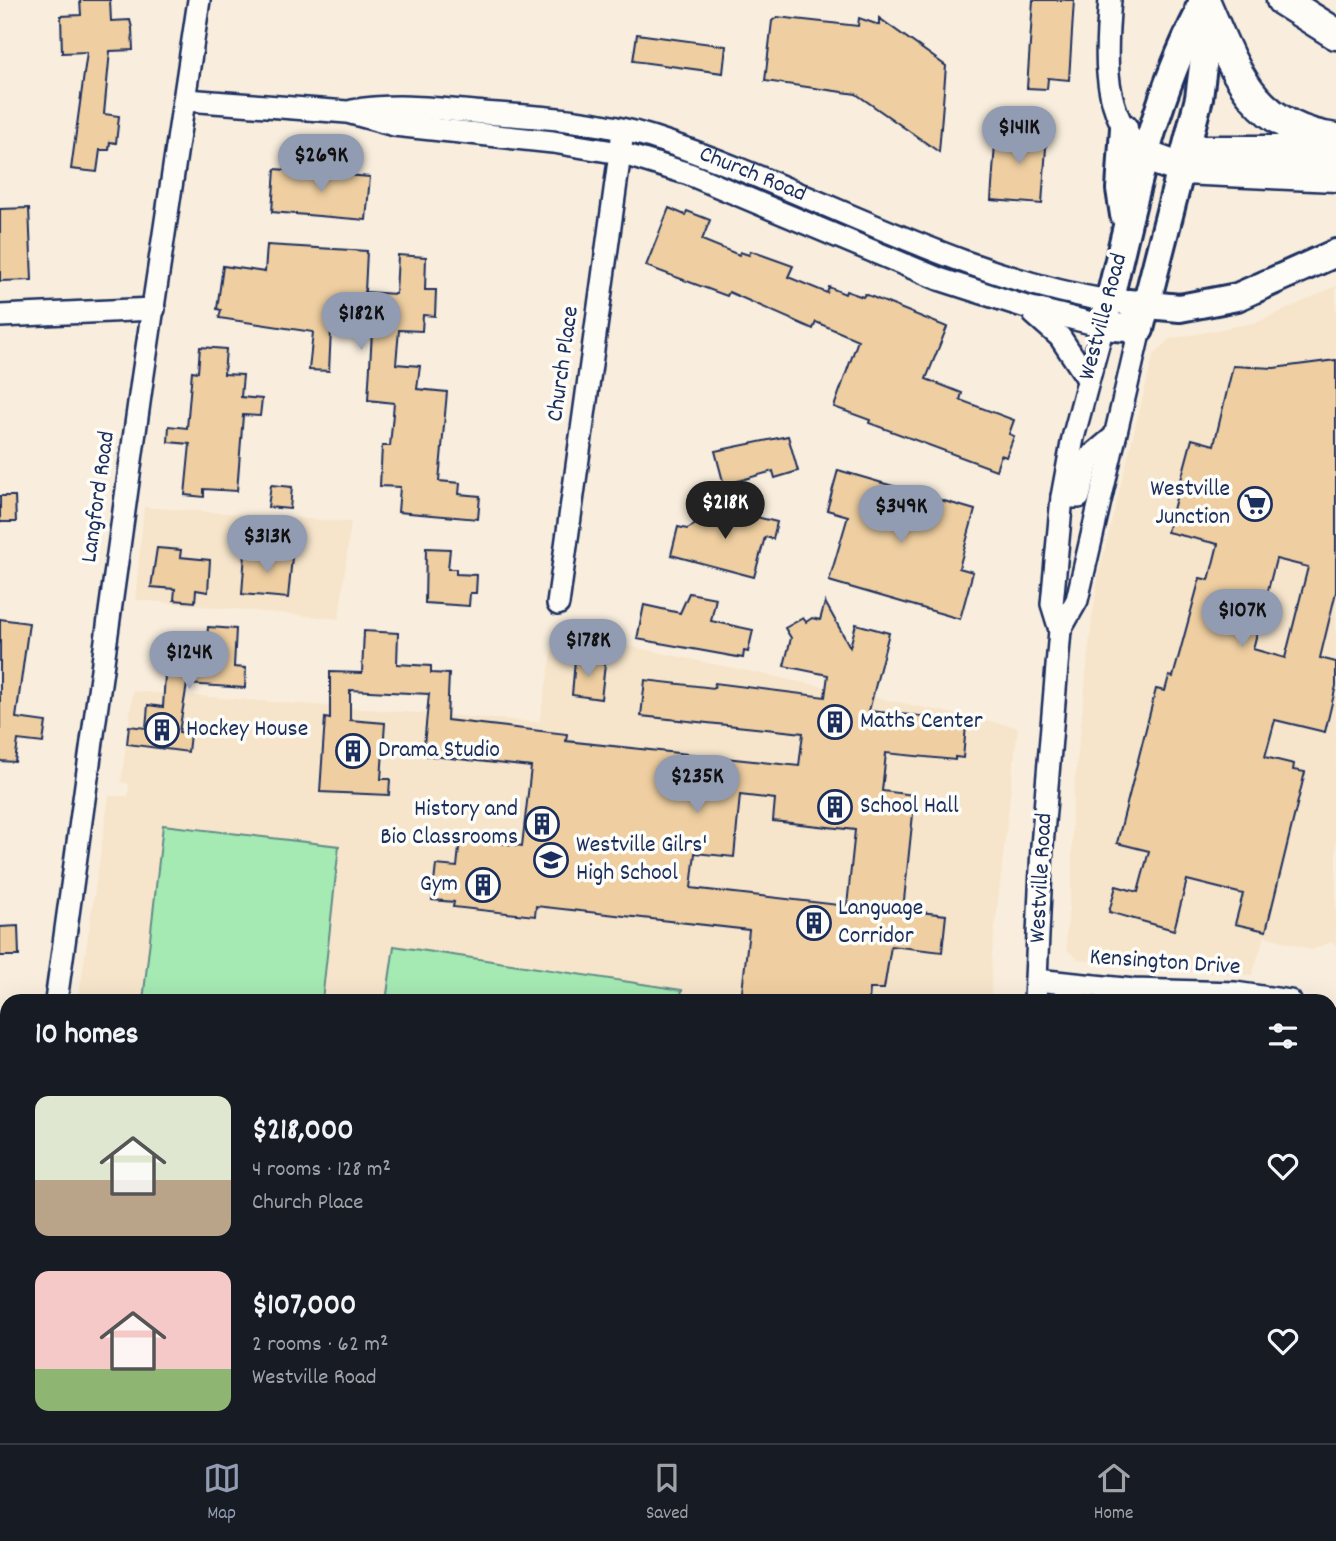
<!DOCTYPE html>
<meta charset="utf-8">
<style>
body{margin:0;font-family:Dekko,sans-serif;background:#242831;color:#f1f3f6;height:100vh;display:flex;flex-direction:column;font-size:26px;white-space:nowrap}
*{box-sizing:border-box;margin:0}
p{font-size:23px;color:#9ea1a6}
.icon{flex:none;width:38px;height:38px;fill:none;stroke:currentColor;stroke-width:2;stroke-linecap:round;stroke-linejoin:round}
.map{position:relative;flex:1;overflow:hidden}
.sheet{position:absolute;left:0px;top:994px;width:1337px;height:450px;display:flex;flex-direction:column;background:#171b24;border-radius:21px 21px 0 0;box-shadow:0 7px 28px #0002}
.sheet>*{flex:none}
.price{position:absolute;translate:-50% -60px;padding:0 16px;border-radius:24px;background:#919bb2;color:#111;font-size:23px;line-height:46px;filter:drop-shadow(0 2px 4px #0008)}
.price::after{content:'';position:absolute;left:50%;top:42px;width:21px;height:16px;margin-left:-10px;background:inherit;clip-path:polygon(0 0,100% 0,50% 100%)}
.price.on{background:#222;color:#fff}
ul{padding:0;list-style:none}
li{display:flex;align-items:center;gap:21px;height:175px;padding:0 35px}
li span{display:grid;place-items:center;flex:none;width:196px;height:140px;border-radius:14px;color:#555}
li>.icon{margin-inline-start:auto}
span .icon{width:84px;height:84px;fill:#fffc;stroke-width:1}
li b{font-size:30px}
h2{display:flex;justify-content:space-between;align-items:center;height:84px;padding:0 35px;font-size:30px}
.tab-bar{display:flex;justify-content:space-around;align-items:center;height:98px;border-top:2px solid #363941;background:#171b24;font-size:19px;color:#9ea1a6}
.tab-bar a{display:grid;justify-items:center;gap:4px}
.tab-bar .on{color:#919bb2}
.map>svg:first-child{display:block}
.built{fill:#f6e5cb}
.green{fill:#a5e9b3;stroke:#608c88;stroke-width:2}
.building{fill:#efcfa1;stroke:#1b2f5e;stroke-width:2;fill-rule:evenodd}
.lines{fill:none;stroke-linecap:round;stroke-linejoin:round}
.minor-casing{stroke:#1b2f5e;stroke-width:26}
.major-casing{stroke:#1b2f5e;stroke-width:32}
.highway-casing{stroke:#1b2f5e;stroke-width:35}
.minor{stroke:#fdfcf7;stroke-width:21}
.major{stroke:#fdfcf7;stroke-width:26}
.highway{stroke:#fdfcf7;stroke-width:30}
.labels{text-anchor:middle;dominant-baseline:central;stroke-width:7;stroke-linejoin:round;paint-order:stroke}
.street-label{font-size:24px;fill:#1b2f5e;stroke:#fdfcf7}
.poi-label{font-size:24px;fill:#1b2f5e;stroke:#fdfcf7;text-anchor:start}
</style>
<div class="map">
<svg width="1336" height="1443" viewBox="0 0 1336 1443">
<rect width="100%" height="100%" fill="#f9eedd"/>
<filter id="ink" filterUnits="userSpaceOnUse"><feTurbulence type="fractalNoise" baseFrequency=".0143" numOctaves="2"/><feDisplacementMap in="SourceGraphic" scale="14" xChannelSelector="R" yChannelSelector="G"/><feConvolveMatrix kernelMatrix="1 2 1 2 8 2 1 2 1" color-interpolation-filters="sRGB"/></filter>
<g filter="url(#ink)">
<!-- built -->
<g class="built">
<polygon points="1336,286 1336,946 1331,942 1312,950 1265,936 1252,975 1176,971 1079,960 1067,950 1066,937 1072,875 1072,808 1092,618 1099,572 1153,356 1169,339 1258,322"/>
<polygon points="144,507 351,522 339,619 135,600"/>
<polygon points="556,631 1018,727 992,955 991,1001 78,1001 109,796 128,796 129,784 121,782 133,691 539,722"/>
</g>
<!-- green -->
<g class="green">
<polygon points="163,825 339,846 322,1001 143,1001"/>
<polygon points="394,946 682,990 680,1001 386,1001"/>
<polygon points="637,1437 945,1437 946,1443 629,1443"/>
</g>
<!-- building -->
<g class="building">
<polygon points="80,0 110,0 111,21 130,20 132,28 133,50 110,51 104,114 119,116 116,143 110,142 109,150 100,150 97,172 71,169 87,52 62,53 61,16 81,15"/>
<polygon points="1033,0 1074,0 1069,80 1048,78 1047,89 1027,88"/>
<polygon points="777,17 858,26 859,18 879,25 879,18 946,66 939,152 856,94 765,81 772,21"/>
<polygon points="637,34 726,46 723,73 633,61"/>
<polygon points="996,129 1047,133 1042,204 991,200"/>
<polygon points="275,169 370,177 366,220 272,212"/>
<polygon points="29,208 32,280 0,281 0,209"/>
<polygon points="669,208 685,215 687,211 710,220 702,240 739,255 740,252 749,255 751,251 793,266 788,277 827,293 829,287 845,294 846,291 863,297 865,294 947,327 926,379 962,393 960,400 1014,420 1009,434 1014,436 1006,457 1001,455 996,470 869,423 870,420 834,407 858,340 816,322 813,329 729,292 727,296 646,266"/>
<polygon points="267,245 367,251 365,292 396,294 398,255 426,257 425,290 436,290 435,316 423,315 422,331 399,330 396,364 420,366 417,389 447,392 439,481 460,483 459,494 480,496 478,519 398,512 400,487 380,486 382,446 390,446 394,403 368,400 372,332 331,330 329,371 309,370 313,332 219,318 221,310 217,309 223,266 265,272"/>
<polygon points="200,347 226,349 224,374 243,375 241,397 262,399 260,416 243,415 237,491 204,489 204,497 185,495 190,444 168,442 169,426 187,428 192,371 198,372"/>
<path d="M1336 360V592L1320 658 1336 662V686L1325 732 1275 720 1265 757 1294 764 1293 770 1305 772 1266 931 1235 924 1243 894 1187 880 1174 930 1109 912 1116 886 1138 892 1149 851 1117 843 1156 689 1165 691 1169 676 1173 677 1200 578 1209 580 1218 544 1167 532 1192 439 1214 445 1233 366 1274 368ZM1276 559 1308 567 1285 658 1253 649Z"/>
<polygon points="788,436 798,471 775,478 773,471 724,485 715,451"/>
<polygon points="838,470 975,510 959,568 973,572 960,619 829,581 848,516 827,510"/>
<polygon points="271,485 292,487 290,509 268,507"/>
<polygon points="0,496 15,496 16,522 0,522"/>
<polygon points="723,509 777,522 773,539 765,537 754,577 671,555 678,527 687,529"/>
<polygon points="157,548 181,550 180,557 210,560 208,592 196,590 195,602 174,600 175,589 151,587"/>
<polygon points="426,548 450,549 448,569 456,569 456,574 477,575 476,593 470,593 469,606 425,603"/>
<polygon points="245,553 292,557 288,598 242,594"/>
<polygon points="689,593 716,598 711,621 753,630 748,652 744,651 743,658 637,639 644,605 680,613"/>
<path d="M825 602 850 647 856 624 889 633 869 711 959 720 958 725 966 726 963 758 955 757V760L886 753 882 791 915 795 903 910 946 915 942 952 891 946 884 989H870L869 1001H741L749 930 536 906 535 916 453 907 454 902 432 900 436 865 457 867 460 838 522 846 531 767 423 755 429 694 350 690V720L385 723 381 779H390L389 795 320 792 325 718 330 719V672L362 673 364 631 398 633 397 664 431 666V673L449 674 447 720 567 734 566 741 799 766 803 733 641 716 645 680 714 688 715 683 825 697 828 675 784 666 791 638 785 628 803 618 806 622 812 618 820 620ZM740 795 775 799 773 821 855 830 847 906 691 888 695 853 734 857Z"/>
<polygon points="0,619 29,623 16,718 46,722 43,743 18,740 15,762 0,761"/>
<polygon points="208,627 236,629 234,667 246,668 245,688 187,684 179,732 190,734 188,752 127,744 129,726 146,728 148,705 163,707 166,659 205,662"/>
<polygon points="575,660 605,664 601,699 572,695"/>
<polygon points="18,926 19,956 0,956 0,927"/>
</g>
<g class="lines">
<!-- minor casing -->
<g class="minor-casing">
<g id="minor">
<path d="M1110 0C1106 46 1101 103 1133 141"/>
<polyline points="186,100 347,112 394,125 553,142 620,153 689,174 939,279 1023,306 1103,326 1073,438 1062,497 1052,604 1060,630 1042,846 1035,1001"/>
<path id="s1" d="M352 111C396 103 439 109 484 113 539 117 598 120 651 137 805 186 948 274 1109 301"/>
<polyline points="1034,314 1060,337 1088,379"/>
<polyline points="0,316 154,309"/>
<polyline points="1062,497 1079,497 1089,458 1115,436"/>
<polyline points="558,604 622,139"/>
<polyline points="1060,630 1077,600 1140,329"/>
<polyline points="1036,980 1134,990 1235,993 1290,1001"/>
<polyline points="56,1001 142,381 199,0"/>
<polyline points="1330,1020 1336,1024"/>
<polyline points="0,1139 7,1143"/>
<polyline points="0,1295 7,1279"/>
<polyline points="1013,1437 1013,1443"/>
<polyline points="565,1443 572,1437"/>
</g>
</g>
<!-- major casing -->
<g class="major-casing">
<g id="major">
<polyline points="1124,128 1120,189 1124,215"/>
<polyline points="1128,303 1180,308 1237,297 1336,253"/>
<path d="M1140 329 1103 326C1130 220 1148 111 1199 13"/>
<polyline points="1140,329 1199,98 1204,58 1199,9"/>
</g>
</g>
<!-- highway casing -->
<g class="highway-casing">
<g id="highway">
<path d="M1204 0C1234 68 1251 128 1336 139"/>
<polyline points="1282,0 1336,34"/>
<polyline points="1190,151 1336,151"/>
<polyline points="1146,156 1182,169 1336,176"/>
</g>
</g>
<!-- minor -->
<use href="#minor" class="minor"/>
<!-- major -->
<use href="#major" class="major"/>
<!-- highway -->
<use href="#highway" class="highway"/>
</g>
</g>
<!-- icons -->
<defs>
<g id="supermarket-ring" transform="scale(1.75)"><circle r="9.5" fill="#fdfcf7" stroke="#1b2f5e" stroke-width="1.5"/><path d="M-6-5.5h2.5l.6 2H6L4.5 2H-2.5L-4.4-4H-6ZM-1.5 3.2a1.3 1.3 0 1 0 .1 0ZM3 3.2a1.3 1.3 0 1 0 .1 0Z" fill="#1b2f5e"/></g>
<g id="building-ring" transform="scale(1.75)"><circle r="9.5" fill="#fdfcf7" stroke="#1b2f5e" stroke-width="1.5"/><path d="M-4-6H4V6H1V3H-1V6H-4ZM-2.5-4.3h1.7v1.8h-1.7ZM.8-4.3h1.7v1.8H.8ZM-2.5-1h1.7V.8h-1.7ZM.8-1h1.7V.8H.8Z" fill="#1b2f5e"/></g>
<g id="school-ring" transform="scale(1.75)"><circle r="9.5" fill="#fdfcf7" stroke="#1b2f5e" stroke-width="1.5"/><path d="M0-5L7-2L0 1L-7-2ZM-4 1L0 2.5L4 1V4Q0 6-4 4Z" fill="#1b2f5e"/></g>
</defs>
<g fill-rule="evenodd">
<use href="#supermarket-ring" x="1255" y="504"/>
<use href="#building-ring" x="835" y="722"/>
<use href="#building-ring" x="162" y="730"/>
<use href="#building-ring" x="353" y="751"/>
<use href="#building-ring" x="835" y="807"/>
<use href="#building-ring" x="542" y="824"/>
<use href="#school-ring" x="551" y="860"/>
<use href="#building-ring" x="483" y="885"/>
<use href="#building-ring" x="814" y="923"/>
</g>
<g class="labels">
<!-- street labels -->
<g class="street-label">
<text stroke="none"><textPath href="#s1" startOffset="410">Church Road</textPath></text>
<text transform="translate(1104 317) rotate(-75)">Westville Road</text>
<text transform="translate(564 364) rotate(-82)">Church Place</text>
<text transform="translate(99 497) rotate(-82)">Langford Road</text>
<text transform="translate(1042 878) rotate(-87)">Westville Road</text>
<text transform="translate(1165 963) rotate(4)">Kensington Drive</text>
</g>
<!-- poi labels -->
<g class="poi-label">
<text x="1230" y="490" text-anchor="end">Westville<tspan x="1230" dy="28">Junction</tspan></text>
<text x="860" y="722">Maths Center</text>
<text x="186" y="730">Hockey House</text>
<text x="378" y="751">Drama Studio</text>
<text x="860" y="807">School Hall</text>
<text x="518" y="810" text-anchor="end">History and<tspan x="518" dy="28">Bio Classrooms</tspan></text>
<text x="576" y="846">Westville Gilrs'<tspan x="576" dy="28">High School</tspan></text>
<text x="458" y="885" text-anchor="end">Gym</text>
<text x="838" y="909">Language<tspan x="838" dy="28">Corridor</tspan></text>
</g>
</g>
</svg>
<b class="price" style="left:1019px;top:166px">$141K</b>
<b class="price" style="left:321px;top:194px">$269K</b>
<b class="price" style="left:361px;top:352px">$182K</b>
<b class="price on" style="left:725px;top:541px">$218K</b>
<b class="price" style="left:901px;top:545px">$349K</b>
<b class="price" style="left:267px;top:575px">$313K</b>
<b class="price" style="left:1242px;top:649px">$107K</b>
<b class="price" style="left:588px;top:679px">$178K</b>
<b class="price" style="left:189px;top:691px">$124K</b>
<b class="price" style="left:697px;top:815px">$235K</b>
<section class="sheet">
<h2>10 homes<svg class="icon" aria-label="filters" viewBox="0 0 24 24"><path d="M4 7h16M4 17h16"/><circle cx="9" cy="7" r="2"/><circle cx="15" cy="17" r="2"/></svg></h2>
<ul>
<li><span style="background:linear-gradient(#dfe7d0 60%,#b9a48a 0)"><svg class="icon" aria-label="home" viewBox="0 0 24 24"><path d="M3 11l9-7 9 7M6 9v11h12V9"/></svg></span><div><b>$218,000</b><p>4 rooms · 128 m²</p><p>Church Place</p></div><svg class="icon" aria-label="heart" viewBox="0 0 24 24"><path d="M12 20l-8-8c-3-5 5-10 8-4 3-6 11-1 8 4z"/></svg></li>
<li><span style="background:linear-gradient(#f6c9c9 70%,#8fb573 0)"><svg class="icon" aria-label="home" viewBox="0 0 24 24"><path d="M3 11l9-7 9 7M6 9v11h12V9"/></svg></span><div><b>$107,000</b><p>2 rooms · 62 m²</p><p>Westville Road</p></div><svg class="icon" aria-label="heart" viewBox="0 0 24 24"><path d="M12 20l-8-8c-3-5 5-10 8-4 3-6 11-1 8 4z"/></svg></li>
</ul>
</section>
</div>
<nav class="tab-bar">
<a class="on"><svg class="icon" aria-label="map" viewBox="0 0 24 24"><path d="M3 6l6-2 6 2 6-2v14l-6 2-6-2-6 2zM9 4v14M15 6v14"/></svg>Map</a>
<a><svg class="icon" aria-label="saved" viewBox="0 0 24 24"><path d="M7 4h10v16l-5-4-5 4z"/></svg>Saved</a>
<a><svg class="icon" aria-label="home" viewBox="0 0 24 24"><path d="M3 11l9-7 9 7M6 9v11h12V9"/></svg>Home</a>
</nav>
